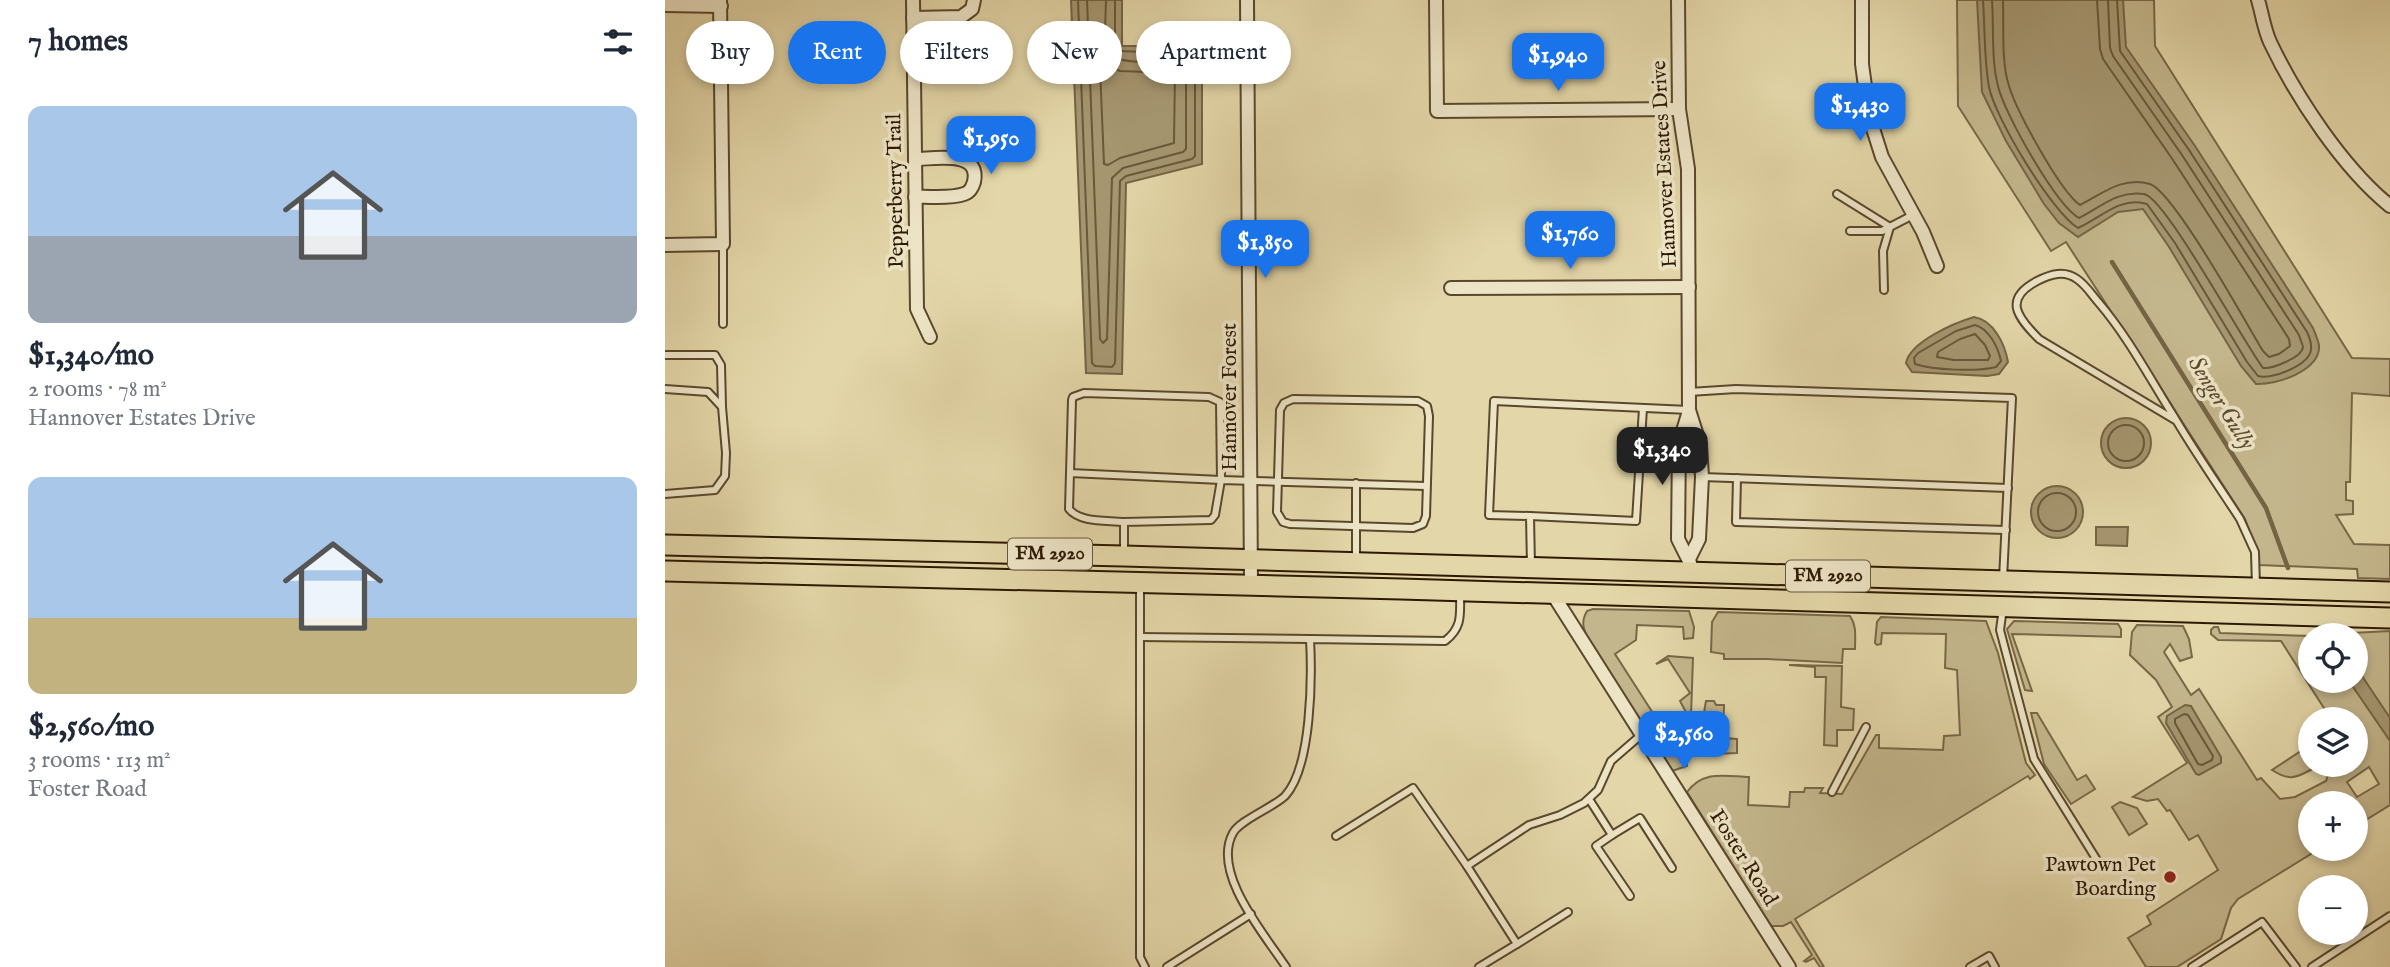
<!DOCTYPE html>
<meta charset="utf-8">
<style>
body{margin:0;font-family:"IM FELL English",serif;background:#f2f2f3;color:#1f2937;height:100vh;display:flex;flex-direction:column;font-size:26px;white-space:nowrap}
*{box-sizing:border-box;margin:0}
p{font-size:23px;color:#747a83}
.icon{flex:none;width:38px;height:38px;fill:none;stroke:currentColor;stroke-width:2;stroke-linecap:round;stroke-linejoin:round}
.map{position:relative;flex:1;overflow:hidden}
.side{display:flex;flex-direction:column;background:#fff;width:665px}
.side>*{flex:none}
.top-card{position:absolute;left:21px;top:21px;width:665px;height:63px;display:flex;gap:14px}
.buttons{position:absolute;left:1633px;top:623px;display:grid;gap:14px}
.buttons a{display:grid;place-items:center;width:70px;height:70px;border-radius:50%;background:#fff;box-shadow:0 4px 10px #0003;font-size:35px}
.price{position:absolute;translate:-50% -60px;padding:0 16px;border-radius:14px;background:#1a73e8;color:#fff;font-size:23px;line-height:46px;filter:drop-shadow(0 2px 4px #0008)}
.price::after{content:'';position:absolute;left:50%;top:42px;width:21px;height:16px;margin-left:-10px;background:inherit;clip-path:polygon(0 0,100% 0,50% 100%)}
.price.active{background:#222;color:#fff}
ul{padding:0;list-style:none}
li{display:grid;align-content:center;gap:14px;height:371px;padding:0 28px}
li span{display:grid;place-items:center;height:217px;border-radius:14px;color:#555}
li>.icon{margin-inline-start:auto}
span .icon{width:126px;height:126px;fill:#fffc;stroke-width:1}
li b{font-size:30px}
h2{display:flex;justify-content:space-between;align-items:center;height:84px;padding:0 28px;font-size:30px}
.chip{padding:0 24px;border-radius:32px;background:#fff;box-shadow:0 4px 10px #0003;font-size:24px;line-height:63px}
.chip.active{background:#1a73e8;color:#fff}
main{display:flex;flex:1;min-height:0}
.map>svg:first-child{display:block}
.green{fill:#c4b68c;stroke:#786847;stroke-width:2;fill-rule:evenodd}
.water{fill:#a59670;stroke:#756444;stroke-width:2}
.lines{fill:none;stroke-linecap:round;stroke-linejoin:round}
.shore{stroke:#695839;stroke-width:2}
.stream{stroke:#756444;stroke-width:4.5}
.service-casing{stroke:#5a482c;stroke-width:10}
.minor-casing{stroke:#5a482c;stroke-width:16}
.primary-casing{stroke:#2d1902;stroke-width:23}
.service{stroke:#ede4c6;stroke-width:6}
.minor{stroke:#ede4c6;stroke-width:12}
.primary{stroke:#e3d6a8;stroke-width:19}
.poi-dot{fill:#8f2418;stroke:#ede4c6;stroke-width:2.5}
.labels{text-anchor:middle;dominant-baseline:central;stroke-width:7;stroke-linejoin:round;paint-order:stroke}
.shield{fill:#ede4c6;stroke:#67563d;stroke-width:2}
.shield-label{font-size:19px;font-weight:bold;fill:#2d1902}
.street-label{font-size:21px;fill:#2d1902;stroke:#ede4c6}
.poi-label{font-size:21px;fill:#2d1902;stroke:#ede4c6;text-anchor:end}
.water-label{font-size:23px;font-style:italic;fill:#5d4b2e;stroke:#ede4c6}
</style>
<main>
<section class="side">
<h2>7 homes<svg class="icon" aria-label="filters" viewBox="0 0 24 24"><path d="M4 7h16M4 17h16"/><circle cx="9" cy="7" r="2"/><circle cx="15" cy="17" r="2"/></svg></h2>
<ul>
<li><span style="background:linear-gradient(#a9c7e8 60%,#9aa5b1 0)"><svg class="icon" aria-label="home" viewBox="0 0 24 24"><path d="M3 11l9-7 9 7M6 9v11h12V9"/></svg></span><div><b>$1,340/mo</b><p>2 rooms · 78 m²</p><p>Hannover Estates Drive</p></div></li>
<li><span style="background:linear-gradient(#a9c7e8 65%,#c2b280 0)"><svg class="icon" aria-label="home" viewBox="0 0 24 24"><path d="M3 11l9-7 9 7M6 9v11h12V9"/></svg></span><div><b>$2,560/mo</b><p>3 rooms · 113 m²</p><p>Foster Road</p></div></li>
</ul>
</section>
<div class="map">
<svg width="1725" height="967" viewBox="0 0 1725 967">
<rect width="100%" height="100%" fill="#e3d6a8"/>
<filter id="stains"><feTurbulence type="fractalNoise" baseFrequency=".00286" numOctaves="4"/><feColorMatrix values="0 0 0 0 .2 0 0 0 0 .09 0 0 0 0 .02 0 0 0 .5 -.17"/></filter>
<radialGradient id="worn" r=".72"><stop offset=".6" stop-color="#630" stop-opacity="0"/><stop offset="1" stop-color="#630" stop-opacity=".3"/></radialGradient>
<!-- green -->
<g class="green">
<polygon points="1292,0 1489,0 1490,46 1687,358 1725,359 1725,396 1687,393 1685,482 1681,482 1681,500 1688,501 1688,514 1671,515 1689,544 1725,545 1725,579 1693,578 1692,569 1594,565 1589,543 1580,519 1401,242 1386,251 1293,106"/>
<path d="M928 609 1024 611 1029 627 1028 638 1019 639 1018 627 972 625 971 640 950 654 1011 749 1022 744V766L1007 771 922 636C917 626 917 620 922 611Z"/>
<path d="M1053 612 1185 616C1192 626 1190 637 1190 649H1178L1177 663 1103 659H1059V654L1046 652 1047 622Z"/>
<path d="M1216 617 1321 621 1333 653 1361 763 1370 775 1365 779 1363 776 1130 919 1159 967H1155L1149 958 1141 962 1139 961 1147 955 1126 922 1118 926H1106L1022 792C1038 770 1059 776 1084 777L1083 805 1124 807 1125 792H1139L1140 788H1158L1155 793 1177 794 1211 735H1214V748L1278 750 1279 736 1295 735 1292 670 1280 668 1281 634 1217 633 1216 644 1212 645 1210 643 1212 622Z"/>
<polygon points="1349,621 1453,624 1456,629 1456,637 1347,634 1367,691 1360,690 1342,629"/>
<path d="M1472 625 1518 626 1524 639 1527 657 1515 661 1505 644 1499 652 1526 695 1534 689 1592 780 1596 778 1615 799 1630 797 1661 781 1666 765H1690V719H1666L1616 641 1553 640 1546 634V630L1549 627H1553L1555 633 1645 636V681H1690V635H1647L1725 631V805L1691 826 1690 803H1645V849H1654L1573 899 1566 908 1556 939 1512 967H1481L1463 938 1486 924 1482 916 1553 870 1533 835 1524 840 1505 810 1502 811 1493 799 1482 801 1468 797 1522 763 1493 717 1507 707 1491 680 1465 655 1467 632ZM1704 767 1714 784 1692 797 1682 782Z"/>
<polygon points="1003,656 1028,658 1026,716 1023,716 1015,701 1025,693 1003,659 991,664"/>
<polygon points="1124,665 1177,666 1176,707 1189,709 1188,730 1172,730 1172,746 1159,745 1161,677 1150,677 1150,667"/>
<path d="M1041 701H1049L1051 705H1059L1058 738 1072 739V753C1064 753 1050 755 1044 751 1035 745 1039 710 1041 701Z"/>
<polygon points="1366,713 1372,713 1412,780 1421,775 1430,789 1406,804 1379,764"/>
<path d="M1645 745V765H1657C1635 773 1630 785 1607 770Z"/>
<polygon points="1455,802 1472,808 1482,824 1464,835 1447,807"/>
</g>
<!-- water -->
<g class="water">
<polygon points="406,0 457,0 457,46 537,46 537,164 461,183 457,374 421,373"/>
<path d="M1312 0H1458L1461 47 1530 146 1648 328C1650 333 1653 340 1654 345 1656 371 1611 385 1591 384L1576 366 1504 247 1478 209 1453 212 1413 237 1394 223 1379 204 1341 141 1317 92Z"/>
<path d="M1309 317C1329 320 1340 345 1343 362L1334 374 1322 376 1247 372 1241 363C1245 342 1289 323 1309 317Z"/>
<circle cx="1461" cy="443" r="25"/>
<circle cx="1392" cy="512" r="26"/>
<polygon points="1431,527 1463,527 1462,546 1431,545"/>
<polygon points="1691,667 1725,718 1725,741 1684,681 1690,681"/>
<polygon points="1520,705 1526,706 1556,757 1556,763 1534,775 1531,774 1501,723 1502,716"/>
</g>
<g class="lines">
<!-- shore -->
<g class="shore">
<polyline points="413,0 427,363 430,366 447,367 450,363 455,181 461,176 527,159 530,156 530,54 454,51 450,44 450,0"/>
<path d="M422 0 435 339 438 343 442 339 447 178 458 168 518 152 521 149V63L518 61C501 61 450 67 443 51 438 40 441 13 441 0"/>
<path d="M1318 0C1320 29 1319 59 1324 87 1330 118 1387 212 1413 228 1436 218 1455 196 1482 204L1510 243 1582 362 1593 376C1607 380 1645 365 1646 349 1647 343 1644 337 1642 332L1524 150 1455 51 1452 0"/>
<path d="M1327 0C1329 28 1326 59 1333 86 1339 113 1391 205 1414 218 1436 207 1453 190 1479 194 1500 197 1578 342 1598 368 1606 369 1637 358 1638 347 1638 346 1634 336 1634 335L1517 155 1448 56 1445 48 1443 0"/>
<path d="M1338 0C1339 25 1336 62 1344 86 1352 112 1395 191 1415 205 1437 194 1457 176 1485 184 1509 192 1581 323 1598 351L1604 357 1614 354 1625 346 1624 339 1508 160 1438 59 1435 49 1432 0"/>
<polygon points="439,64 455,71 510,73 509,143 455,158 443,165 439,164 435,68"/>
<path d="M1310 325C1324 329 1333 347 1336 361L1331 367C1312 372 1268 370 1250 364L1249 358 1253 353 1291 331Z"/>
<polygon points="1310,334 1320,345 1325,356 1323,360 1289,360 1272,357 1273,352 1295,339"/>
<circle cx="1461" cy="443" r="18"/>
<circle cx="1392" cy="512" r="19"/>
<polygon points="1519,714 1523,715 1548,756 1547,760 1537,765 1533,764 1510,723 1510,719"/>
</g>
<!-- stream -->
<polyline class="stream" points="1447,262 1601,508 1623,568"/>
<!-- service casing -->
<g class="service-casing">
<g id="service">
<polyline points="1172,194 1225,227 1218,251 1219,290"/>
<polyline points="1185,231 1217,231 1248,215"/>
<polyline points="58,324 58,244"/>
<polyline points="0,355 50,355 56,365 57,406"/>
<polyline points="0,389 43,392 57,407 61,453 60,476 50,490 0,494"/>
<polyline points="1024,392 1071,389 1347,398 1338,579"/>
<polygon points="628,399 753,401 762,406 764,416 761,516 758,524 748,528 625,524 618,522 612,512 615,410 619,403"/>
<path d="M1510 420 1374 339C1352 317 1338 299 1372 281 1386 274 1399 270 1412 279 1421 285 1427 295 1434 303 1463 337 1484 377 1508 415 1529 451 1553 485 1575 519L1590 552 1591 587"/>
<path d="M405 473 556 480 555 402 544 397 419 393 408 397 407 400 404 509C415 523 442 520 459 522"/>
<polyline points="1037,477 1343,488"/>
<polyline points="1072,478 1071,522 1341,530"/>
<polyline points="865,516 971,521 978,408"/>
<polyline points="459,552 459,522 546,520 550,515 556,480 761,486"/>
<polyline points="691,558 691,483"/>
<polyline points="866,566 865,516 824,515 829,401 1024,410"/>
<polyline points="475,584 475,957 480,967"/>
<polyline points="1338,608 1335,630 1369,759 1435,865"/>
<polyline points="475,637 645,639"/>
<polyline points="1167,792 1201,727"/>
<polyline points="924,799 947,835 975,818 1007,868"/>
<polyline points="947,835 931,846 965,896"/>
<polyline points="671,836 748,788 802,866 864,825 895,815 919,803 933,790 946,761 976,735"/>
<polyline points="802,866 852,944 814,967"/>
<polyline points="852,944 903,912"/>
<polyline points="502,967 586,914"/>
<path d="M621 967C600 935 546 873 568 833 575 820 609 807 620 796 647 767 647 676 645 639L780 641C798 627 795 614 795 593"/>
<polyline points="1305,967 1324,956 1330,967"/>
<polyline points="1527,967 1597,922 1631,967"/>
<polyline points="1647,967 1725,916"/>
</g>
</g>
<!-- minor casing -->
<g class="minor-casing">
<g id="minor">
<polyline points="248,0 252,309 265,337"/>
<polyline points="582,0 586,584"/>
<polyline points="771,0 772,111 1014,109"/>
<polyline points="1013,0 1014,109 1023,169 1024,410 1035,445 1037,477 1034,539 1024,559"/>
<polyline points="1197,0 1197,64 1204,116 1217,157 1258,232 1272,266"/>
<path d="M1593 0C1597 13 1599 29 1605 42 1631 97 1678 168 1725 206"/>
<polyline points="0,5 56,6"/>
<polyline points="248,18 296,17 307,9 309,0"/>
<path d="M250 159C269 159 316 149 309 182 307 188 305 192 299 194 285 199 265 196 250 197"/>
<polyline points="0,245 58,244 55,0"/>
<polyline points="786,288 1024,287"/>
<polyline points="1024,411 1014,444 1013,539 1025,563"/>
<polyline points="887,593 1124,967"/>
</g>
</g>
<!-- primary casing -->
<g class="primary-casing">
<g id="primary">
<polyline points="0,545 459,556 1725,592"/>
<polyline points="0,571 736,589 1725,618"/>
</g>
</g>
<!-- service -->
<use href="#service" class="service"/>
<!-- minor -->
<use href="#minor" class="minor"/>
<!-- primary -->
<use href="#primary" class="primary"/>
</g>
<!-- markers -->
<circle class="poi-dot" cx="1505" cy="877" r="7"/>
<g class="labels">
<!-- shield labels -->
<g class="shield">
<rect x="343" y="538.5" width="84" height="31" rx="5"/>
<rect x="1121" y="560.5" width="84" height="31" rx="5"/>
</g>
<g class="shield-label">
<text x="385" y="554">FM 2920</text>
<text x="1163" y="576">FM 2920</text>
</g>
<!-- street labels -->
<g class="street-label">
<text transform="translate(1000 164) rotate(-93)">Hannover Estates Drive</text>
<text transform="translate(231 191) rotate(-91)">Pepperberry Trail</text>
<text transform="translate(565 397) rotate(-90)">Hannover Forest</text>
<text transform="translate(1078 858) rotate(58)">Foster Road</text>
</g>
<!-- poi labels -->
<g class="poi-label">
<text x="1491" y="865">Pawtown Pet<tspan x="1491" dy="24">Boarding</tspan></text>
</g>
<!-- water labels -->
<g class="water-label">
<text transform="translate(1556 403) rotate(58)">Senger Gully</text>
</g>
</g>
<rect width="100%" height="100%" filter="url(#stains)"/>
<rect width="100%" height="100%" fill="url(#worn)"/>
</svg>
<div class="buttons">
<a><svg class="icon" aria-label="locate" viewBox="0 0 24 24"><circle cx="12" cy="12" r="6"/><path d="M12 2v4M12 18v4M2 12h4M18 12h4"/></svg></a>
<a><svg class="icon" aria-label="layers" viewBox="0 0 24 24"><path d="M12 4l9 5-9 5-9-5zM3 14l9 5 9-5"/></svg></a>
<a>+</a>
<a>−</a>
</div>
<b class="price" style="left:893px;top:93px">$1,940</b>
<b class="price" style="left:1195px;top:143px">$1,430</b>
<b class="price" style="left:326px;top:176px">$1,950</b>
<b class="price" style="left:905px;top:271px">$1,760</b>
<b class="price" style="left:600px;top:280px">$1,850</b>
<b class="price active" style="left:997px;top:487px">$1,340</b>
<b class="price" style="left:1019px;top:771px">$2,560</b>
<div class="top-card">
<a class="chip">Buy</a>
<a class="chip active">Rent</a>
<a class="chip">Filters</a>
<a class="chip">New</a>
<a class="chip">Apartment</a>
</div>
</div>
</main>
